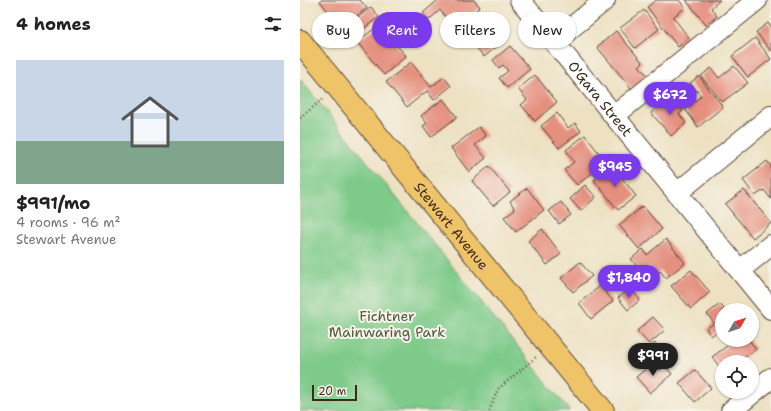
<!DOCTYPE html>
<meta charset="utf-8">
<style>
body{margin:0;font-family:"Shantell Sans",sans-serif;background:#f6f6f6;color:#222;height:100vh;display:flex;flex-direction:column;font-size:15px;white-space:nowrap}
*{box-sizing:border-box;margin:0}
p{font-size:13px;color:#767676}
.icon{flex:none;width:22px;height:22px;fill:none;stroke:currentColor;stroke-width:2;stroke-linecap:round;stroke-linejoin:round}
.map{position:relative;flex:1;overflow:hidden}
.side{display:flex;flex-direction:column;background:#fff;width:300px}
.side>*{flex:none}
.banner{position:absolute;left:12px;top:12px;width:380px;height:36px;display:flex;gap:8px}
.needle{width:26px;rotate:51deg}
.fabs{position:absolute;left:415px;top:303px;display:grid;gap:8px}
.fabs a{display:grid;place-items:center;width:44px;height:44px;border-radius:50%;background:#fff;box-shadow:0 1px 3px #0004;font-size:20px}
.scale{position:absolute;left:12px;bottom:10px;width:45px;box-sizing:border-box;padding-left:4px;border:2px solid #3b2a1e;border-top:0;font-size:11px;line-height:14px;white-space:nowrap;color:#3b2a1e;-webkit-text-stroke:3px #f7f3e8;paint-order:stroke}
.price{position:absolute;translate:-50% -34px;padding:0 9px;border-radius:14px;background:#7c3aed;color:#fff;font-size:13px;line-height:26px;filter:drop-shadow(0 1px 2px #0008)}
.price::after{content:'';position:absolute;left:50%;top:24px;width:12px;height:9px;margin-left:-6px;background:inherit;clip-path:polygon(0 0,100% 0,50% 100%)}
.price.on{background:#222;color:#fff}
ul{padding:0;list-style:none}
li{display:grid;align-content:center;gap:8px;height:212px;padding:0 16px}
li span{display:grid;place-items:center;height:124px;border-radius:0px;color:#555}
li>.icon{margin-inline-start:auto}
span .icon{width:72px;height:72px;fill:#fffc;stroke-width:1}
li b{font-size:17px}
h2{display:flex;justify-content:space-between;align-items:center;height:48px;padding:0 16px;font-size:17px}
.tag{padding:0 14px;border-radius:18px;background:#fff;box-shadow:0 1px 3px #0004;font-size:14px;line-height:36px}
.tag.on{background:#7c3aed;color:#fff}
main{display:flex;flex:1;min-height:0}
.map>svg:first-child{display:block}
.green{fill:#7dca89;stroke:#5c7a54}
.building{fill:#e58f7f}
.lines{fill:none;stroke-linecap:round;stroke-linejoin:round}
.minor-casing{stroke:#564537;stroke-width:22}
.major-casing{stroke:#564537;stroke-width:24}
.path{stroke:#564537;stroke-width:2.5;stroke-dasharray:1 3;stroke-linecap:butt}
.minor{stroke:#fff;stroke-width:20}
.major{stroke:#efc469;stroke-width:22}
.labels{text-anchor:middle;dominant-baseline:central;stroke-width:4;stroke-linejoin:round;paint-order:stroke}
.street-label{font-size:14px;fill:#3b2a1e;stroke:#f7f3e8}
.park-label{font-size:14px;fill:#4f5a3e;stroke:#f7f3e8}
</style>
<main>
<section class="side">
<h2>4 homes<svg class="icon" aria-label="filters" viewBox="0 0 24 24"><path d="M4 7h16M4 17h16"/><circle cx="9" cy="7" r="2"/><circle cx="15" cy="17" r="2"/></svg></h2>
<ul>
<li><span style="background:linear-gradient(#c9d6e8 65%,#7fa58c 0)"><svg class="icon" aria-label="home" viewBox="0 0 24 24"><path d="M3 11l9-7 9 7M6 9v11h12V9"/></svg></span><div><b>$991/mo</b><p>4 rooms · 96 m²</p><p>Stewart Avenue</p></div></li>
</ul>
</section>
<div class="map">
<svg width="471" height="411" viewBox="0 0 471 411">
<rect width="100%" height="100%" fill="#f7f3e8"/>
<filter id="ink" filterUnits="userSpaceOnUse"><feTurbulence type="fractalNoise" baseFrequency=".025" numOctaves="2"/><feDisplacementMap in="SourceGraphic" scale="8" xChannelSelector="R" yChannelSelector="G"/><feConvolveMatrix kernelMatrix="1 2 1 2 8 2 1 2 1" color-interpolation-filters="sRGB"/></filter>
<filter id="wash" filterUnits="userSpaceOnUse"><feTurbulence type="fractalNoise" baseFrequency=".012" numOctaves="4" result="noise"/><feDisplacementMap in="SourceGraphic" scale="16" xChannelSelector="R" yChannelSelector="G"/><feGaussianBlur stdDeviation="0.9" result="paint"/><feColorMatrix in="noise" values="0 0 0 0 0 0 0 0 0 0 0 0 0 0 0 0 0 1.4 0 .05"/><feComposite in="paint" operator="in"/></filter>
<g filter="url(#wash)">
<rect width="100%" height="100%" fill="#ede1c2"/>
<!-- green -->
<polygon class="green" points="0,79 270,411 0,411"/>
<g id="blocks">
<!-- building -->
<g class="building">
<polygon points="22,0 60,0 67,8 41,28 20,1"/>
<polygon points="138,0 174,0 180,7 154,28 140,10 129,20 123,13"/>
<polygon points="356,0 379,0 385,8 373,17 389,38 378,47 347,7"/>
<polygon points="386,0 420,0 411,8 417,16 406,25"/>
<polygon points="71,7 79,17 51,38 44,28"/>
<polygon points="344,10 359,29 335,48 320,28"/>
<polygon points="185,15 204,41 184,57 164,32"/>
<polygon points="468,23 471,26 471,51 456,32"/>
<polygon points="75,28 83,38 87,34 106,56 84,75 57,42"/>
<polygon points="316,31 343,63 339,66 348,76 332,89 297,47"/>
<polygon points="455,38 471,59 448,77 432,56"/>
<polygon points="210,46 230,69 207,88 199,78 208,71 203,65 199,68 193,60"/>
<polygon points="111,62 131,87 144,77 151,86 134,100 127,91 107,107 86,82"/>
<polygon points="434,66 448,83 422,102 401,76 411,68 419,78"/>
<polygon points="235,75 257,102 235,121 221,105 227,100 218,89"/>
<polygon points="399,76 423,107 398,127 385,109 401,96 390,83"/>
<polygon points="371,97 383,111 379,114 386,123 371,136 351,113"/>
<polygon points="143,99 157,117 131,137 123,126 127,123 121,116"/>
<polygon points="257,113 268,128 275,123 281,131 259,148 241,126"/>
<polygon points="179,127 186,136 175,145 186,158 169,172 151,148"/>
<polygon points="285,135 299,153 295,156 303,165 277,185 264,170 274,162 266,150"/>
<polygon points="467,161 471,166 471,199 464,190 455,196 443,180"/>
<polygon points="312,165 336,196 318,210 294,180"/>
<polygon points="189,166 210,192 193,206 172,181"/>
<polygon points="285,185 296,197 281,211 270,199"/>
<polygon points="227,188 244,210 216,232 204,217 215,209 210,201"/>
<polygon points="444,190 471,223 453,238 425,204"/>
<polygon points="261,202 271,215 259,224 249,211"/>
<polygon points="343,206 362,229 339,249 319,225"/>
<polygon points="242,229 261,254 247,265 228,241"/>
<polygon points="366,239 385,263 366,278 360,271 356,275 349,266 342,272 331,259 343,249 347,255"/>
<polygon points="280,262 292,276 273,292 261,278"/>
<polygon points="391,270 410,292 391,309 371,286"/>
<polygon points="300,286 313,301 291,319 279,303"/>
<polygon points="330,288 340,300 328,310 318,298"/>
<polygon points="420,304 425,310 422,310 422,336 418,331 411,336 406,329 414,323 407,314"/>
<polygon points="353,317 365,330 349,344 337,331"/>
<polygon points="435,340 449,340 456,349 438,362 422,362 422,370 412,357"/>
<polygon points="355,343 363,352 350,362 342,353"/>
<polygon points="354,362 360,370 365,366 372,374 350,393 336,377"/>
<polygon points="395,370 411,388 395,402 379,383"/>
</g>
</g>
</g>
<g filter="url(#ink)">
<use href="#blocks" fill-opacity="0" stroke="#564537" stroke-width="1"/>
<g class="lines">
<!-- minor casing -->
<g class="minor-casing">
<g id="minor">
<path id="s1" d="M220 0 471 309"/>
<polyline points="254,42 305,0"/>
<polyline points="314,116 457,0"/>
<polyline points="377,193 471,116"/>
<polyline points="440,270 471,245"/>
<polyline points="431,411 471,378"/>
</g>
</g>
<!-- major casing -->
<g class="major-casing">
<g id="major">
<path id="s2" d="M0 41 303 411"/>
</g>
</g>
<!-- path -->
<g class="path">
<polyline points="0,118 24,98"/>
<polyline points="189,411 198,389 236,357"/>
</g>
<!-- minor -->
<use href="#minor" class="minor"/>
<!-- major -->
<use href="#major" class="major"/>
</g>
</g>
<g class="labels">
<!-- street labels -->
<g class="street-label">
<text stroke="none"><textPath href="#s1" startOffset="127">O'Gara Street</textPath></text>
<text stroke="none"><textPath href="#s2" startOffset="239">Stewart Avenue</textPath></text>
</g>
<!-- park labels -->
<g class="park-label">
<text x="87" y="316">Fichtner<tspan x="87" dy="16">Mainwaring Park</tspan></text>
</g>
</g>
</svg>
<div class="fabs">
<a><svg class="needle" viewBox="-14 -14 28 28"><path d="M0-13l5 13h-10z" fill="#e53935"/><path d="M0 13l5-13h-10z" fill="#767676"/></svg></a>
<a><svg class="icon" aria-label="locate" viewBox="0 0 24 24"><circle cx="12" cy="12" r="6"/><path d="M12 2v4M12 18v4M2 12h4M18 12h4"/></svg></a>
</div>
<div class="scale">20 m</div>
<b class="price" style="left:370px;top:116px">$672</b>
<b class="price" style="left:315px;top:188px">$945</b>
<b class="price" style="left:329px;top:299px">$1,840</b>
<b class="price on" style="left:353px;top:377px">$991</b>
<div class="banner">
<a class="tag">Buy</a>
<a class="tag on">Rent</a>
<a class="tag">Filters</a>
<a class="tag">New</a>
</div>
</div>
</main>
